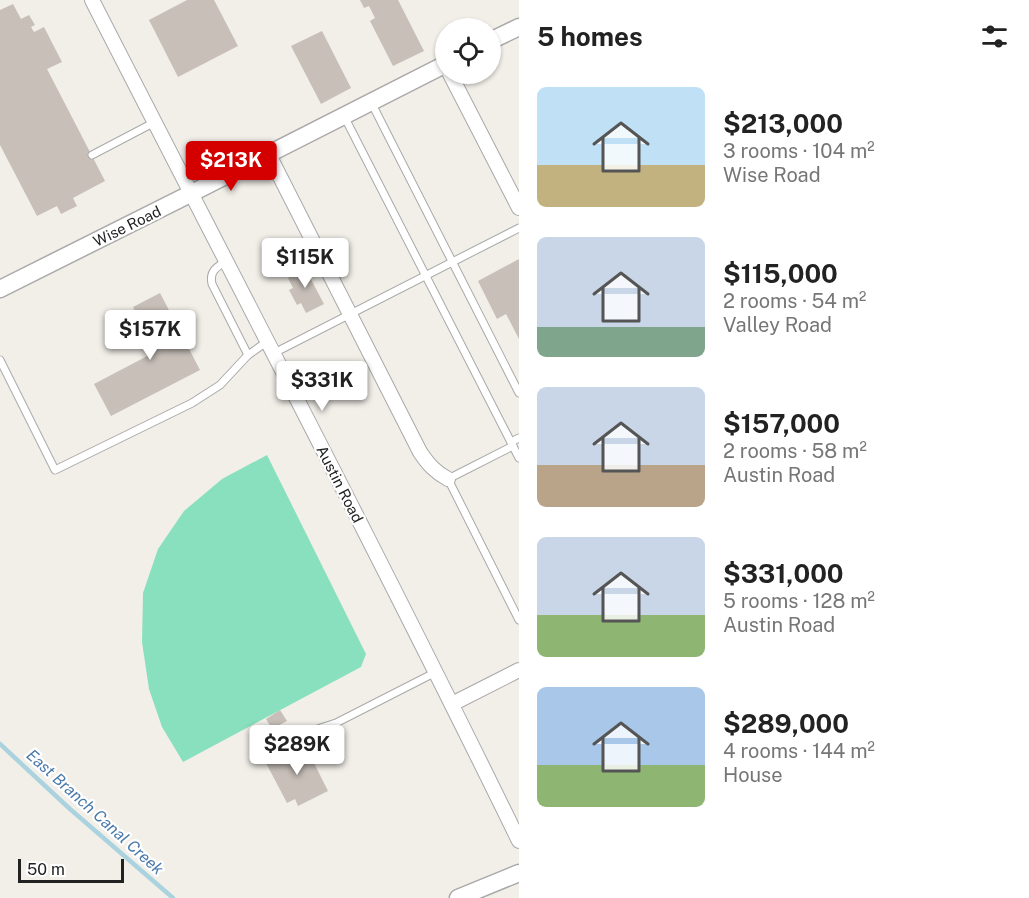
<!DOCTYPE html>
<meta charset="utf-8">
<style>
body{margin:0;font-family:"Public Sans",sans-serif;background:#f2f2f2;color:#222;height:100vh;display:flex;flex-direction:column;font-size:22px;white-space:nowrap}
*{box-sizing:border-box;margin:0}
p{font-size:20px;color:#767676}
.icon{flex:none;width:33px;height:33px;fill:none;stroke:currentColor;stroke-width:2;stroke-linecap:round;stroke-linejoin:round}
.map{position:relative;flex:1;overflow:hidden}
.side{display:flex;flex-direction:column;background:#fff;width:510px}
.side>*{flex:none}
.controls{position:absolute;left:435px;top:18px;display:grid;gap:12px}
.controls a{display:grid;place-items:center;width:66px;height:66px;border-radius:50%;background:#fff;box-shadow:0 2px 4px #0004;font-size:30px}
.scale{position:absolute;left:18px;bottom:15px;width:106px;box-sizing:border-box;padding-left:6px;border:3px solid #222;border-top:0;font-size:16px;line-height:21px;white-space:nowrap;color:#222;-webkit-text-stroke:4px #fff;paint-order:stroke}
.price{position:absolute;translate:-50% -51px;padding:0 14px;border-radius:6px;background:#fff;color:#222;font-size:20px;line-height:39px;filter:drop-shadow(0 2px 3px #0008)}
.price::after{content:'';position:absolute;left:50%;top:36px;width:18px;height:14px;margin-left:-9px;background:inherit;clip-path:polygon(0 0,100% 0,50% 100%)}
.price.selected{background:#d40000;color:#fff}
ul{padding:0;list-style:none}
li{display:flex;align-items:center;gap:18px;height:150px;padding:0 18px}
li span{display:grid;place-items:center;flex:none;width:168px;height:120px;border-radius:9px;color:#555}
li>.icon{margin-inline-start:auto}
span .icon{width:72px;height:72px;fill:#fffc;stroke-width:1}
li b{font-size:26px}
h2{display:flex;justify-content:space-between;align-items:center;height:72px;padding:0 18px;font-size:26px}
main{display:flex;flex:1;min-height:0}
.map>svg:first-child{display:block}
.pitch{fill:#88e0be}
.lines{fill:none;stroke-linecap:round;stroke-linejoin:round}
.stream{stroke:#aad3df;stroke-width:4.5}
.building{fill:#c7bfb8}
.service-casing{stroke:#a9a9a9;stroke-width:9}
.minor-casing{stroke:#a9a9a9;stroke-width:16}
.tertiary-casing{stroke:#a9a9a9;stroke-width:19}
.service{stroke:#fff;stroke-width:7}
.minor{stroke:#fff;stroke-width:14}
.tertiary{stroke:#fff;stroke-width:16}
.labels{text-anchor:middle;dominant-baseline:central;stroke-width:4.5;stroke-linejoin:round;paint-order:stroke}
.street-label{font-size:15px;fill:#222;stroke:#fff}
.water-label{font-size:16px;font-style:italic;fill:#4a7aab;stroke:#fff}
</style>
<main>
<div class="map">
<svg width="519" height="898" viewBox="0 0 519 898">
<rect width="100%" height="100%" fill="#f2efe9"/>
<!-- pitch -->
<polygon class="pitch" points="267,455 366,654 361,667 183,762 162,727 149,689 142,642 143,593 158,549 184,511 222,479"/>
<g class="lines">
<!-- stream -->
<polyline class="stream" points="0,744 70,809 173,898"/>
</g>
<!-- building -->
<g class="building">
<polygon points="187,0 214,0 238,46 178,77 149,20"/>
<polygon points="360,0 398,0 424,51 393,66 370,21 375,18 369,6 364,8"/>
<polygon points="13,4 21,19 29,15 35,25 31,27 34,32 44,27 62,62 47,69 105,181 73,198 77,206 61,214 57,206 37,216 0,145 0,10"/>
<polygon points="322,31 351,88 321,104 291,46"/>
<polygon points="519,259 519,339 506,314 497,319 478,281"/>
<polygon points="308,261 311,268 306,270 324,304 306,313 301,303 297,305 289,290 293,288 288,278 296,274 294,269"/>
<polygon points="160,293 200,370 111,416 94,384 155,352 133,307"/>
<polygon points="280,710 287,721 272,729 266,719"/>
<polygon points="304,743 328,791 298,806 295,799 287,803 266,763"/>
</g>
<g class="lines">
<!-- service casing -->
<g class="service-casing">
<g id="service">
<polyline points="371,102 519,393"/>
<polyline points="344,116 519,458"/>
<polyline points="92,155 155,122"/>
<path d="M226 261C217 267 209 271 212 284L248 355"/>
<polyline points="274,353 519,228"/>
<polyline points="0,360 55,470 192,403 220,385 248,355 268,341"/>
<polyline points="511,442 519,438"/>
<polyline points="513,446 448,479 519,620"/>
<polyline points="271,744 336,723 436,672"/>
</g>
</g>
<!-- minor casing -->
<g class="minor-casing">
<g id="minor">
<path d="M92 0C235 280 381 558 519 841"/>
<polyline points="450,74 519,208"/>
<path d="M268 153 420 452C428 464 435 472 448 479"/>
<polyline points="452,704 519,670"/>
</g>
</g>
<!-- tertiary casing -->
<g class="tertiary-casing">
<g id="tertiary">
<polyline points="490,41 519,27"/>
<polyline points="0,289 178,200 446,64"/>
<polyline points="458,898 519,873"/>
</g>
</g>
<!-- service -->
<use href="#service" class="service"/>
<!-- minor -->
<use href="#minor" class="minor"/>
<!-- tertiary -->
<use href="#tertiary" class="tertiary"/>
</g>
<g class="labels">
<!-- street labels -->
<g class="street-label">
<text transform="translate(127 226) rotate(-26)">Wise Road</text>
<text transform="translate(340 484) rotate(63)">Austin Road</text>
</g>
<!-- water labels -->
<g class="water-label">
<text transform="translate(95 812) rotate(42)">East Branch Canal Creek</text>
</g>
</g>
</svg>
<div class="controls">
<a><svg class="icon" aria-label="locate" viewBox="0 0 24 24"><circle cx="12" cy="12" r="6"/><path d="M12 2v4M12 18v4M2 12h4M18 12h4"/></svg></a>
</div>
<div class="scale">50 m</div>
<b class="price selected" style="left:231px;top:192px">$213K</b>
<b class="price" style="left:305px;top:289px">$115K</b>
<b class="price" style="left:150px;top:361px">$157K</b>
<b class="price" style="left:322px;top:412px">$331K</b>
<b class="price" style="left:297px;top:776px">$289K</b>
</div>
<section class="side">
<h2>5 homes<svg class="icon" aria-label="filters" viewBox="0 0 24 24"><path d="M4 7h16M4 17h16"/><circle cx="9" cy="7" r="2"/><circle cx="15" cy="17" r="2"/></svg></h2>
<ul>
<li><span style="background:linear-gradient(#bfe0f5 65%,#c2b280 0)"><svg class="icon" aria-label="home" viewBox="0 0 24 24"><path d="M3 11l9-7 9 7M6 9v11h12V9"/></svg></span><div><b>$213,000</b><p>3 rooms · 104 m²</p><p>Wise Road</p></div></li>
<li><span style="background:linear-gradient(#c9d6e8 75%,#7fa58c 0)"><svg class="icon" aria-label="home" viewBox="0 0 24 24"><path d="M3 11l9-7 9 7M6 9v11h12V9"/></svg></span><div><b>$115,000</b><p>2 rooms · 54 m²</p><p>Valley Road</p></div></li>
<li><span style="background:linear-gradient(#c9d6e8 65%,#b9a48a 0)"><svg class="icon" aria-label="home" viewBox="0 0 24 24"><path d="M3 11l9-7 9 7M6 9v11h12V9"/></svg></span><div><b>$157,000</b><p>2 rooms · 58 m²</p><p>Austin Road</p></div></li>
<li><span style="background:linear-gradient(#c9d6e8 65%,#8fb573 0)"><svg class="icon" aria-label="home" viewBox="0 0 24 24"><path d="M3 11l9-7 9 7M6 9v11h12V9"/></svg></span><div><b>$331,000</b><p>5 rooms · 128 m²</p><p>Austin Road</p></div></li>
<li><span style="background:linear-gradient(#a9c7e8 65%,#8fb573 0)"><svg class="icon" aria-label="home" viewBox="0 0 24 24"><path d="M3 11l9-7 9 7M6 9v11h12V9"/></svg></span><div><b>$289,000</b><p>4 rooms · 144 m²</p><p>House</p></div></li>
</ul>
</section>
</main>
